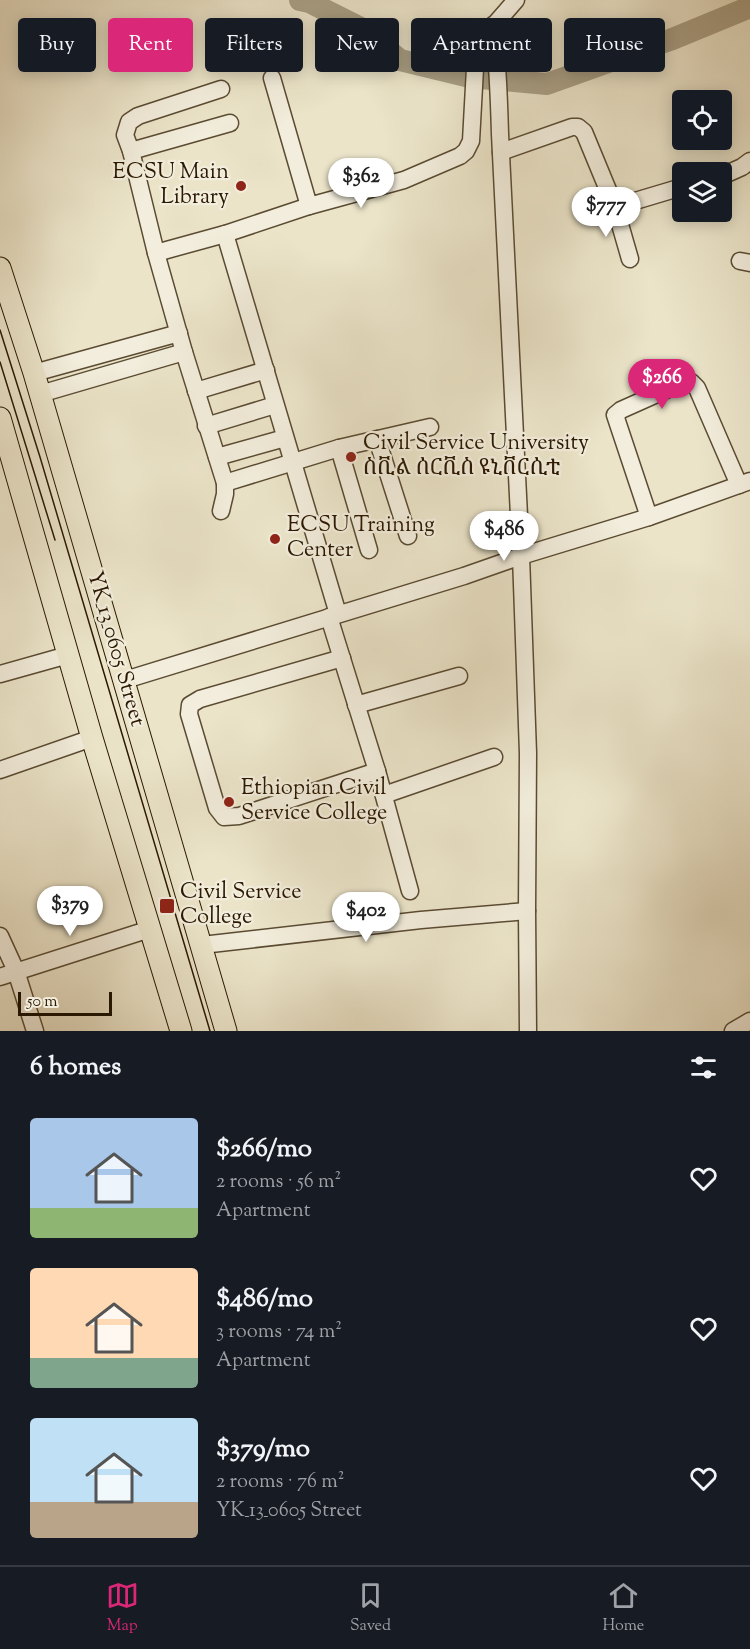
<!DOCTYPE html>
<meta charset="utf-8">
<style>
body{margin:0;font-family:"Sorts Mill Goudy","Noto Serif Ethiopic",serif;background:#20242c;color:#f1f3f6;height:100vh;display:flex;flex-direction:column;font-size:22px;white-space:nowrap}
*{box-sizing:border-box;margin:0}
p{font-size:20px;color:#9ea1a6}
.icon{flex:none;width:33px;height:33px;fill:none;stroke:currentColor;stroke-width:2;stroke-linecap:round;stroke-linejoin:round}
.map{position:relative;height:1031px;overflow:hidden}
.sheet{display:flex;flex-direction:column;background:#171b24;flex:1}
.sheet>*{flex:none}
.banner{position:absolute;left:18px;top:18px;width:714px;height:54px;display:flex;gap:12px}
.controls{position:absolute;left:672px;top:90px;display:grid;gap:12px}
.controls a{display:grid;place-items:center;width:60px;height:60px;border-radius:6px;background:#171b24;box-shadow:0 3px 15px #0003;font-size:30px}
.scale{position:absolute;left:18px;bottom:15px;width:94px;box-sizing:border-box;padding-left:6px;border:3px solid #2a1800;border-top:0;font-size:16px;line-height:21px;white-space:nowrap;color:#2a1800;-webkit-text-stroke:4px #f2eddc;paint-order:stroke}
.price{position:absolute;translate:-50% -51px;padding:0 14px;border-radius:21px;background:#fff;color:#222;font-size:20px;line-height:39px;filter:drop-shadow(0 2px 3px #0008)}
.price::after{content:'';position:absolute;left:50%;top:36px;width:18px;height:14px;margin-left:-9px;background:inherit;clip-path:polygon(0 0,100% 0,50% 100%)}
.price.selected{background:#db2777;color:#fff}
ul{padding:0;list-style:none}
li{display:flex;align-items:center;gap:18px;height:150px;padding:0 30px}
li span{display:grid;place-items:center;flex:none;width:168px;height:120px;border-radius:6px;color:#555}
li>.icon{margin-inline-start:auto}
span .icon{width:72px;height:72px;fill:#fffc;stroke-width:1}
li b{font-size:26px}
h2{display:flex;justify-content:space-between;align-items:center;height:72px;padding:0 30px;font-size:26px}
.pill{padding:0 21px;border-radius:6px;background:#171b24;box-shadow:0 3px 15px #0003;font-size:21px;line-height:54px}
.pill.selected{background:#db2777;color:#fff}
.menu{display:flex;justify-content:space-around;align-items:center;height:84px;border-top:2px solid #363941;background:#171b24;font-size:16px;color:#9ea1a6}
.menu a{display:grid;justify-items:center;gap:3px}
.menu .selected{color:#db2777}
.map>svg:first-child{display:block}
.lines{fill:none;stroke-linecap:round;stroke-linejoin:round}
.river{stroke:#a99f85;stroke-width:22}
.minor-casing{stroke:#5a4b32;stroke-width:19}
.major-casing{stroke:#2a1800;stroke-width:23}
.minor{stroke:#f2eddc;stroke-width:16}
.major{stroke:#ebe4c9;stroke-width:21}
.tram{stroke:#2a1800;stroke-width:1.5}
.poi-dot{fill:#8f2418;stroke:#f2eddc;stroke-width:2}
.labels{text-anchor:middle;dominant-baseline:central;stroke-width:4.5;stroke-linejoin:round;paint-order:stroke}
.poi-label{font-size:22px;fill:#2a1800;stroke:#f2eddc;text-anchor:start}
.street-label{font-size:22px;fill:#2a1800;stroke:#f2eddc}
</style>
<div class="map">
<svg width="750" height="1031" viewBox="0 0 750 1031">
<rect width="100%" height="100%" fill="#ebe4c9"/>
<filter id="stains"><feTurbulence type="fractalNoise" baseFrequency=".00333" numOctaves="4"/><feColorMatrix values="0 0 0 0 .2 0 0 0 0 .09 0 0 0 0 .02 0 0 0 .5 -.17"/></filter>
<radialGradient id="worn" r=".72"><stop offset=".6" stop-color="#630" stop-opacity="0"/><stop offset="1" stop-color="#630" stop-opacity=".3"/></radialGradient>
<g class="lines">
<!-- river -->
<polyline class="river" points="300,0 309,2 361,28 400,60 470,77 547,84 670,40 750,7"/>
<!-- minor casing -->
<g class="minor-casing">
<g id="minor">
<path d="M493 25C498 61 499 97 500 134L521 556 528 753 527 911 528 1031"/>
<polyline points="272,78 309,206 404,180 460,156 466,151 471,141 476,50 482,39 516,0"/>
<polyline points="131,151 230,123"/>
<polyline points="501,152 572,127 578,127 584,132 615,207 682,187"/>
<polyline points="722,176 742,167 750,161"/>
<polyline points="615,207 630,259"/>
<polyline points="225,234 338,614"/>
<polyline points="156,253 225,234 309,206"/>
<polyline points="740,261 750,263"/>
<polyline points="34,373 179,333"/>
<polyline points="196,391 266,370"/>
<polyline points="40,394 184,352"/>
<polyline points="206,426 275,405"/>
<polyline points="377,439 408,536"/>
<polyline points="339,448 369,550"/>
<polyline points="217,457 285,438"/>
<polyline points="225,483 339,448 430,427"/>
<polyline points="221,511 225,494 225,483 184,352 156,253 131,151 125,135 129,122 138,116 221,89"/>
<polyline points="649,517 615,415 621,410 686,381 691,382 697,388 739,485"/>
<polyline points="329,617 377,771 410,891"/>
<polyline points="342,658 200,699 190,705 189,714 217,808 224,817 239,816 377,771"/>
<polyline points="0,674 68,655"/>
<polyline points="125,680 464,576 521,556 649,517 750,481"/>
<polyline points="356,705 459,676"/>
<polyline points="0,770 92,738"/>
<polyline points="384,795 494,757"/>
<polyline points="0,936 16,971 35,1031"/>
<polyline points="202,945 421,920 527,911"/>
<polyline points="0,977 150,929"/>
<polyline points="733,1031 750,1021"/>
</g>
</g>
<!-- major casing -->
<g class="major-casing">
<g id="major">
<polyline points="0,268 34,373 226,1031"/>
<polyline points="0,418 92,738 181,1031"/>
</g>
</g>
<!-- minor -->
<use href="#minor" class="minor"/>
<!-- major -->
<use href="#major" class="major"/>
<!-- tram -->
<g class="tram">
<polyline points="0,330 40,457 210,1031"/>
<polyline points="0,362 55,540"/>
</g>
</g>
<!-- markers -->
<g class="poi-dot">
<circle cx="241" cy="186" r="6"/>
<circle cx="351" cy="457" r="6"/>
<circle cx="275" cy="539" r="6"/>
<circle cx="229" cy="802" r="6"/>
<rect x="159" y="898" width="16" height="16" rx="3"/>
</g>
<g class="labels">
<!-- poi labels -->
<g class="poi-label">
<text x="229" y="173" text-anchor="end">ECSU Main<tspan x="229" dy="25">Library</tspan></text>
<text x="363" y="444">Civil Service University<tspan x="363" dy="25">ስቪል ሰርቪስ ዩኒቨርሲቲ</tspan></text>
<text x="287" y="526">ECSU Training<tspan x="287" dy="25">Center</tspan></text>
<text x="241" y="789">Ethiopian Civil<tspan x="241" dy="25">Service College</tspan></text>
<text x="180" y="893">Civil Service<tspan x="180" dy="25">College</tspan></text>
</g>
<!-- street labels -->
<g class="street-label">
<text transform="translate(115 649) rotate(74)">YK_13_0605 Street</text>
</g>
</g>
<rect width="100%" height="100%" filter="url(#stains)"/>
<rect width="100%" height="100%" fill="url(#worn)"/>
</svg>
<div class="controls">
<a><svg class="icon" aria-label="locate" viewBox="0 0 24 24"><circle cx="12" cy="12" r="6"/><path d="M12 2v4M12 18v4M2 12h4M18 12h4"/></svg></a>
<a><svg class="icon" aria-label="layers" viewBox="0 0 24 24"><path d="M12 4l9 5-9 5-9-5zM3 14l9 5 9-5"/></svg></a>
</div>
<div class="scale">50 m</div>
<b class="price" style="left:361px;top:209px">$362</b>
<b class="price" style="left:606px;top:238px">$777</b>
<b class="price selected" style="left:662px;top:410px">$266</b>
<b class="price" style="left:504px;top:562px">$486</b>
<b class="price" style="left:70px;top:937px">$379</b>
<b class="price" style="left:366px;top:943px">$402</b>
<div class="banner">
<a class="pill">Buy</a>
<a class="pill selected">Rent</a>
<a class="pill">Filters</a>
<a class="pill">New</a>
<a class="pill">Apartment</a>
<a class="pill">House</a>
</div>
</div>
<section class="sheet">
<h2>6 homes<svg class="icon" aria-label="filters" viewBox="0 0 24 24"><path d="M4 7h16M4 17h16"/><circle cx="9" cy="7" r="2"/><circle cx="15" cy="17" r="2"/></svg></h2>
<ul>
<li><span style="background:linear-gradient(#a9c7e8 75%,#8fb573 0)"><svg class="icon" aria-label="home" viewBox="0 0 24 24"><path d="M3 11l9-7 9 7M6 9v11h12V9"/></svg></span><div><b>$266/mo</b><p>2 rooms · 56 m²</p><p>Apartment</p></div><svg class="icon" aria-label="heart" viewBox="0 0 24 24"><path d="M12 20l-8-8c-3-5 5-10 8-4 3-6 11-1 8 4z"/></svg></li>
<li><span style="background:linear-gradient(#ffd9b3 75%,#7fa58c 0)"><svg class="icon" aria-label="home" viewBox="0 0 24 24"><path d="M3 11l9-7 9 7M6 9v11h12V9"/></svg></span><div><b>$486/mo</b><p>3 rooms · 74 m²</p><p>Apartment</p></div><svg class="icon" aria-label="heart" viewBox="0 0 24 24"><path d="M12 20l-8-8c-3-5 5-10 8-4 3-6 11-1 8 4z"/></svg></li>
<li><span style="background:linear-gradient(#bfe0f5 70%,#b9a48a 0)"><svg class="icon" aria-label="home" viewBox="0 0 24 24"><path d="M3 11l9-7 9 7M6 9v11h12V9"/></svg></span><div><b>$379/mo</b><p>2 rooms · 76 m²</p><p>YK_13_0605 Street</p></div><svg class="icon" aria-label="heart" viewBox="0 0 24 24"><path d="M12 20l-8-8c-3-5 5-10 8-4 3-6 11-1 8 4z"/></svg></li>
</ul>
</section>
<nav class="menu">
<a class="selected"><svg class="icon" aria-label="map" viewBox="0 0 24 24"><path d="M3 6l6-2 6 2 6-2v14l-6 2-6-2-6 2zM9 4v14M15 6v14"/></svg>Map</a>
<a><svg class="icon" aria-label="saved" viewBox="0 0 24 24"><path d="M7 4h10v16l-5-4-5 4z"/></svg>Saved</a>
<a><svg class="icon" aria-label="home" viewBox="0 0 24 24"><path d="M3 11l9-7 9 7M6 9v11h12V9"/></svg>Home</a>
</nav>
